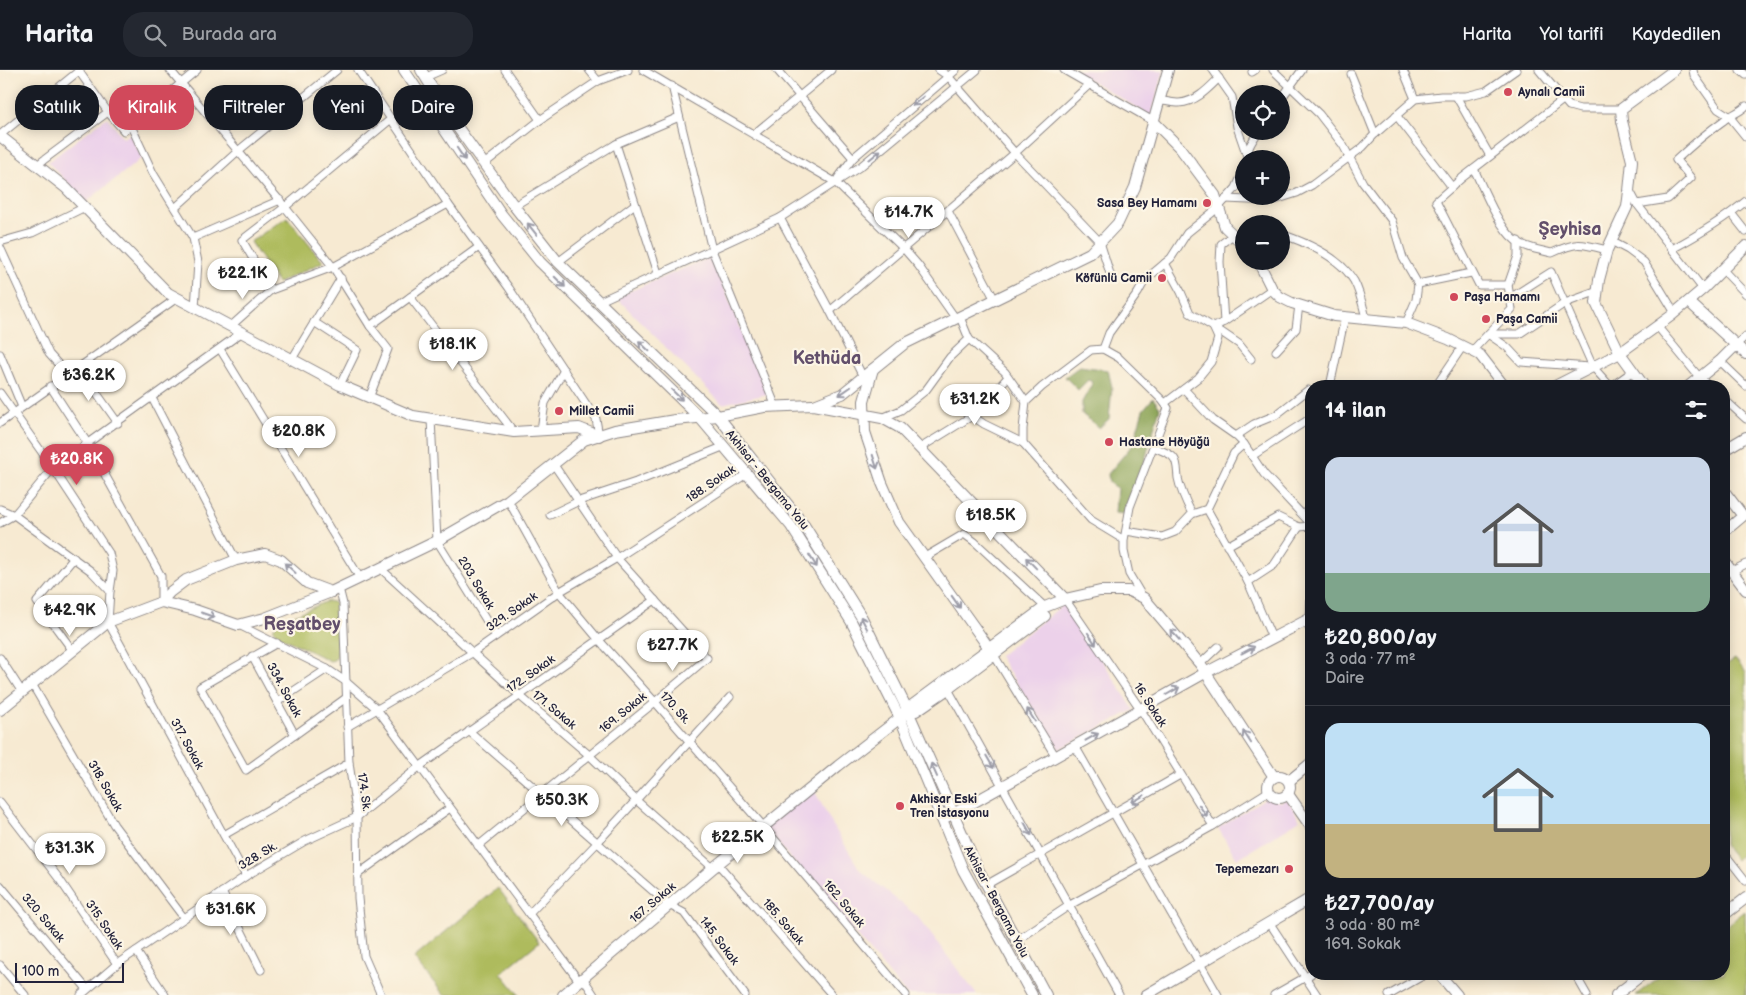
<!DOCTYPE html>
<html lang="tr">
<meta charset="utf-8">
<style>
body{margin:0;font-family:"Balsamiq Sans",sans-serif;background:#242831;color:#f1f3f6;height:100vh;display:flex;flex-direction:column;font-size:19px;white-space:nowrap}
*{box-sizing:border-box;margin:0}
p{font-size:16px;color:#9ea1a6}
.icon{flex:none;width:28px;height:28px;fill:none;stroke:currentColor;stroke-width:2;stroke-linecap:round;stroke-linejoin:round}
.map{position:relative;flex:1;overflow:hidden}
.side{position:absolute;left:1305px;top:310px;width:425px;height:600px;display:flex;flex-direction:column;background:#171b24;border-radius:20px;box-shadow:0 2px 12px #0003}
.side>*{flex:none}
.guide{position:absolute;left:15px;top:15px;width:475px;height:45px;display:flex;gap:10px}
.tools{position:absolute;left:1235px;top:15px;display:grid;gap:10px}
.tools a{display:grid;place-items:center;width:55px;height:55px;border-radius:50%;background:#171b24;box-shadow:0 2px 12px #0003;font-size:25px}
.scale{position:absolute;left:15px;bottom:12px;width:109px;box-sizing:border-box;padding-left:5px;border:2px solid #22223b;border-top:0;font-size:14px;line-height:18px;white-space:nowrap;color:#22223b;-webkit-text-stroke:4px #fcf5e5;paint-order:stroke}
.price{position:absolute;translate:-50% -42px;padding:0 11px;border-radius:18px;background:#fff;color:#222;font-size:16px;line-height:32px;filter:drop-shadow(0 1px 2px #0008)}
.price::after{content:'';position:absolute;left:50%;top:30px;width:15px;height:11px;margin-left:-8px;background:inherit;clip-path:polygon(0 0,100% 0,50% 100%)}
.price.selected{background:#d1495b;color:#fff}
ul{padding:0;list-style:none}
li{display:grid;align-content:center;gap:10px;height:265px;padding:0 20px}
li+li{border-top:1px solid #363941}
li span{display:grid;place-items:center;height:155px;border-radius:15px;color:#555}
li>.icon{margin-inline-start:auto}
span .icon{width:90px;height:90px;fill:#fffc;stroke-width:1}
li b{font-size:21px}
h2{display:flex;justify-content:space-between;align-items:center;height:60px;padding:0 20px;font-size:21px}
.chip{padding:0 18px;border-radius:20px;background:#171b24;box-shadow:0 2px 12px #0003;font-size:18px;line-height:45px}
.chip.selected{background:#d1495b;color:#fff}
header{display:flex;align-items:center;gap:30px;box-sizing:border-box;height:70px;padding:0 25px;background:#171b24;border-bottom:1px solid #363941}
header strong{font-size:24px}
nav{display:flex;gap:28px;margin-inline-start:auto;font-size:18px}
.search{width:350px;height:45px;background:#242831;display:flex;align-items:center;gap:12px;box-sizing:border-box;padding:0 18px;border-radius:20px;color:#9ea1a6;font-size:19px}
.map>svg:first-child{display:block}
.built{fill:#ecd1ea}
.green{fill:#aebb5d;stroke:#686e4c}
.forest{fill:#8aa354;stroke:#566248}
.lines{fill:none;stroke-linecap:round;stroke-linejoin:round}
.street-casing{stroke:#8c8686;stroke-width:9}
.secondary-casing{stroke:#8c8686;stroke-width:12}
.primary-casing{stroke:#8c8686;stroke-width:12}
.street{stroke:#fff;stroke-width:7}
.secondary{stroke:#fff;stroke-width:10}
.primary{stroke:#fff;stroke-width:10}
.oneway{stroke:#9c9ca7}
.poi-dot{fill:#d1495b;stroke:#fcf5e5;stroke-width:2}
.labels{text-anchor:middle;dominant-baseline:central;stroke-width:4.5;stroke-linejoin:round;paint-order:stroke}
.poi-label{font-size:12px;font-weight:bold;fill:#22223b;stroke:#fcf5e5;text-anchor:start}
.street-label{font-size:12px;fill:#22223b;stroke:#fcf5e5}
.district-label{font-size:18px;font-weight:bold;fill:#624f6b;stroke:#fcf5e5}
</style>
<header>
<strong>Harita</strong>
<div class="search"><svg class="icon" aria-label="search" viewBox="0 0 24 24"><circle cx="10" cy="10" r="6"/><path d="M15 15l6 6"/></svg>Burada ara</div>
<nav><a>Harita</a><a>Yol tarifi</a><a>Kaydedilen</a></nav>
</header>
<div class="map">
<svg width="1746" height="925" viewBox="0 0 1746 925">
<rect width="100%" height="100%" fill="#fcf5e5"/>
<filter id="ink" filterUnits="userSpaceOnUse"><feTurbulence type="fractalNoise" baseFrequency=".02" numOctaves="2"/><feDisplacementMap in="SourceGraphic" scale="10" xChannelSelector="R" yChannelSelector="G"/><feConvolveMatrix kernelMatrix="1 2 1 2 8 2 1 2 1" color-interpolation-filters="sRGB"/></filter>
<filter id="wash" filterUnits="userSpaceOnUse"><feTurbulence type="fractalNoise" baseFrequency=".0096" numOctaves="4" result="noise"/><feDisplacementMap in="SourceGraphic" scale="20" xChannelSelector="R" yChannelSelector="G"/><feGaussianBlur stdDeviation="1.12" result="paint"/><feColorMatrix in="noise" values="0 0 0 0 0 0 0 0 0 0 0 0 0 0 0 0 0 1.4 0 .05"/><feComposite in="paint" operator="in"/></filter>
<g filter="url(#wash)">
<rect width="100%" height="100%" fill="#f7ead2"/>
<!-- built -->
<g class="built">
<polygon points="1073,0 1164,0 1151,46"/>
<polygon points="107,47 123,68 130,64 142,88 86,132 48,92"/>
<polygon points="711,187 768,324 722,334 616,227"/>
<polygon points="1065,533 1134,640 1059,679 999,586"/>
<polygon points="813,718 831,752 860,800 917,846 977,925 907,925 764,757"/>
<polygon points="1269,726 1276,731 1281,732 1287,729 1300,750 1237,789 1218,758"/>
</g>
<!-- green -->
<g class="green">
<polygon points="287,147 323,192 278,213 250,172"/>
<polygon points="327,531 333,532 337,535 337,586 334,590 330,591 277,565 273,559 277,553"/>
<polygon points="1735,589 1746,602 1746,781 1736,790 1724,775 1724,596"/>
<polygon points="498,818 539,872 501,903 519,925 444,925 414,888"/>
<polygon points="1745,841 1746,925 1636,925 1663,904 1724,904 1724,858"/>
</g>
<!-- forest -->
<g class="forest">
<polygon points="1080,296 1108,300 1112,317 1109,349 1099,358 1082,344 1082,332 1093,312 1088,310 1078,320 1065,307"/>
<polygon points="1153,328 1160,338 1143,397 1124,444 1115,443 1117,418 1109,412 1108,404 1133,374 1143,340"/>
</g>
</g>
<g filter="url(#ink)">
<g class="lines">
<!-- street casing -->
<g class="street-casing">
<g id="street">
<polyline points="78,0 108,42 124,61 197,0"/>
<polyline points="170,0 285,137 333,197 370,256 388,279 369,328"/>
<polyline points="358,0 448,134 509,218 596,349 599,366"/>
<polyline points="505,0 540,50"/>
<polyline points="589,0 598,11"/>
<polyline points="643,0 835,112 904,179 918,195 956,249"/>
<polyline points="777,0 853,88"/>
<polyline points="939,0 948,6 1015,83 1100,172 1112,210"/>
<polyline points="1064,0 1153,51"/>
<polyline points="1213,0 1232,27 1237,57 1246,83"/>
<polyline points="1273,0 1319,44 1343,75 1363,113 1392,151 1403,188 1418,214 1416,230 1406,253"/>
<polyline points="1403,0 1415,29"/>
<polyline points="1539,0 1569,36 1580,39 1621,39"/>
<polyline points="1693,0 1694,5 1718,39 1729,46 1746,67"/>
<polyline points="1740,0 1746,5"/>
<polyline points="1252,2 1255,0"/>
<polyline points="1351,4 1375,64"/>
<polyline points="426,7 442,0"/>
<polyline points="672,16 712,180 776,337"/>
<polyline points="1456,26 1490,86"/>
<polyline points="1281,29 1302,0"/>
<polyline points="1563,30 1462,108 1436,131 1479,215 1508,215 1512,239 1488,264 1507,277 1521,292 1590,297"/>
<path d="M1160 31C1166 31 1173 33 1179 33 1196 32 1208 19 1219 8"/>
<polyline points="1396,45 1452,117"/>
<polyline points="391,49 285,137 242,170 271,220 333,197 448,134"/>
<polyline points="131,56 153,103 193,168 198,192 195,238"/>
<polyline points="754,64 831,0"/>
<polyline points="0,65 80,0"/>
<polyline points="616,74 658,203"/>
<path d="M1246 89C1247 78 1253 70 1259 61"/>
<polyline points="484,94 540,50 598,11 628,0"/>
<polyline points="37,95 108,42"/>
<path d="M1474 99C1483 118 1499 158 1515 170 1525 178 1540 180 1552 183 1577 171 1581 173 1607 180"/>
<polyline points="838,108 853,88 956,0"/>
<polyline points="1630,121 1637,134 1703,219"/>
<polyline points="1226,129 1272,131 1297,123 1312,115 1363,77 1375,64 1415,29 1441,26 1466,26 1486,21 1516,0"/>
<path d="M1637 134 1668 129 1691 108 1676 90C1691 76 1706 63 1723 51 1730 45 1739 43 1746 36"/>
<polyline points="514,136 616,74 679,47"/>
<polyline points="175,138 238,81 337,0"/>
<polyline points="948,141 995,230"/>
<polyline points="1731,143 1746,162"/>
<polyline points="780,148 828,237 863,307"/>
<polyline points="193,168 280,130"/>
<path d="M1281 169 1287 166C1309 174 1341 189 1354 211 1360 222 1363 236 1366 248"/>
<polyline points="1611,171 1628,180 1644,192 1675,243"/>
<polyline points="0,172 32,163 85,137"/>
<polyline points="0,177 49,284 68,305"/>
<path d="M1672 179C1698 165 1723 150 1746 131"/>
<polyline points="558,192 635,134"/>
<polyline points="1723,200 1746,224"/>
<polyline points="1418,214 1471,203"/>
<polyline points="1508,215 1518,186 1518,171"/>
<polyline points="410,227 514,362"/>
<polyline points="1510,228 1551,202 1593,297 1610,316"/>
<polyline points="598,232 780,148 861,96 977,0"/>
<polyline points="830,241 1015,83 1090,14"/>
<polyline points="960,247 969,269 1005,302 1026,332"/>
<polyline points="314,252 357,280 340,315"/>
<polyline points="1224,252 1220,192 1221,174 1233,165"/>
<polyline points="370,256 479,177"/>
<polyline points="1657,256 1700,308 1709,316"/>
<polyline points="230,257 271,220"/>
<polyline points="1213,257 1224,252 1272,219"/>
<polyline points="1214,257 1239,274 1251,289"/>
<polyline points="1736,275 1746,266"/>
<polyline points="220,279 360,508"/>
<polyline points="1103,279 1109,263 1138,223 1145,210 1171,188 1187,163 1218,138 1236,118 1244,100"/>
<polyline points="1276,281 1296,259 1299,235"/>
<polyline points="1472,281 1488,264 1519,264 1565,233 1598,221"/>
<polyline points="0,284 22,337"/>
<polyline points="292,289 341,208"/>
<polyline points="1720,291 1746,316"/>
<polyline points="79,298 118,353"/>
<polyline points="1567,310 1572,316"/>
<polyline points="50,316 88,374 161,506 161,532"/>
<polyline points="1330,316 1345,247"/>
<polyline points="1436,316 1463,276"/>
<polyline points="1612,316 1633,301"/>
<polyline points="1184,319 1213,350 1236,366 1244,374 1264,404 1311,454"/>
<polyline points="0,323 53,398 109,483 113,501 110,521"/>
<polyline points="152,328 236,490"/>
<polyline points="1724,329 1746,349"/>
<polyline points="1165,333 1198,308 1211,292 1218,268 1213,257 1190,243 1181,222 1165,193"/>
<polyline points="972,346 984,354 1023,373"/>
<polyline points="882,348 901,340 926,320 950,287 969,269"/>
<polyline points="431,349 437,471 496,566"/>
<polyline points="0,353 177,228"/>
<polyline points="541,360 545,333 564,300"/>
<polyline points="1236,366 1254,354 1276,345 1308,320 1311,325"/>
<path d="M1154 377C1159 380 1167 382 1172 386 1178 391 1177 400 1178 408 1180 419 1187 434 1192 444"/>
<polyline points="920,378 972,346 1008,307"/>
<polyline points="1252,386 1311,348"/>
<polyline points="508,430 559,522 599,570 655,632 764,757 906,925"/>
<polyline points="0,439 14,445 91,501 110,521 108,552 246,806"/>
<polyline points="1207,439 1248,512 1272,568"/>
<polyline points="550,445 579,431 636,412 725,376"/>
<polyline points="0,453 14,445 53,398 241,263"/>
<polyline points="1126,461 1162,467 1175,462 1192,444 1207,439 1234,383 1244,374"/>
<polyline points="1124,470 1091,450 1023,373 1023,359 1026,332 1042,317 1091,280 1103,279 1119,288 1162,330 1168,338 1130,437 1124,470 1124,481 1129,504 1142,526"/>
<polyline points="1227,476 1278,447 1299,457 1311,456"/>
<polyline points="925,487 964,464 975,472 1045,537"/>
<polyline points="380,498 520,626 589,685 636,730 713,798"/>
<polyline points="1732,501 1746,494"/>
<polyline points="1248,512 1274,495 1299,457"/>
<polyline points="339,518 343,534 349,693 357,747 358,828 364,886 381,925"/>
<polyline points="1065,529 1141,640 1213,756"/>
<polyline points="1310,548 1311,518"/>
<polyline points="1305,551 1311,561"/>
<polyline points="239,555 327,599 345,611 377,639 579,911"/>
<polyline points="277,573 200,617 246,700 346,628"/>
<polyline points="73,581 37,532 74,488"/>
<polyline points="994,585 1056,687"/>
<polyline points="252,586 295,665"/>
<polyline points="0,588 22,622"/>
<polyline points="1200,594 1218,577"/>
<polyline points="32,614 114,755 184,848"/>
<polyline points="948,619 1119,925"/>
<polyline points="277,632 327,599"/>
<polyline points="347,657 472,583 559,522 617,488 748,403"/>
<polyline points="469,661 669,835 684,843 745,925"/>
<polyline points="1075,676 1218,925"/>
<polyline points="0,732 60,810 117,894"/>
<polyline points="224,765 349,693"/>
<polyline points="478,776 655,632 707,588 617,488 554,395"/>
<polyline points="1724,783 1746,811"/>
<polyline points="718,794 832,925"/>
<polyline points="358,804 450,738"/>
<polyline points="0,815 87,919"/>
<polyline points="986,815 1180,705"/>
<polyline points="222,822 261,900"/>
<polyline points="529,844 597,773 730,627"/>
<polyline points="1269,852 1317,925"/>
<polyline points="1016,871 1070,835 1213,756 1269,721"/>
<polyline points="136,881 165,925"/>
<polyline points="0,895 25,925"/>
<polyline points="1575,904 1587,925"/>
<polyline points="1628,904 1633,911"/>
<polyline points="583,908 594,925"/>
<polyline points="81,925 117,894 246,806 305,771 357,747 419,697 655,530"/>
<polyline points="1274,925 1311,904"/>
<polyline points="1389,925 1426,904"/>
</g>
</g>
<!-- secondary casing -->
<g class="secondary-casing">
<g id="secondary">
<polyline points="1153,51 1180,78 1215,125 1225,157 1244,175"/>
<polyline points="0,66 66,118 168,223 340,315 413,346 514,362 579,358 599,366"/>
<polyline points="1258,191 1272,219 1280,227 1292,233 1334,246 1406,253 1448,269 1480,285 1504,316"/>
<polyline points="1689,232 1746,284"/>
<polyline points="873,299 864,331 865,362 882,413 899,452 994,585"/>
<polyline points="1555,316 1620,283 1671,246 1703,219 1746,176"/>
<polyline points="1644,316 1620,283 1596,233 1599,210 1607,180 1627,137 1629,121 1632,91 1622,51 1621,39 1674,0"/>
<polyline points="1689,316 1720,291 1736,275"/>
<polyline points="814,335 842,324 904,274 1090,183 1118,153 1135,117 1168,0"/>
<polyline points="1724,380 1746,367"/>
<polyline points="1724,421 1743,446 1724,462"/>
<polyline points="1724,491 1746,520"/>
<polyline points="161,532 195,540 238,555 265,548 331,522 437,471 508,430 584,370 615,360 675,350 718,346 764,337 813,335 882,348 900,358 1065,529"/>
<polyline points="0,640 108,552 161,532 170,522 186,510 236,490 265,484 281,490 307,513 331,522"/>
<polyline points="916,641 948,619 1045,546"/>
<circle cx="1279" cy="717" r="11"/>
<polyline points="1289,711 1311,693"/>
<polyline points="1288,724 1311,757"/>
<polyline points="942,749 953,744 1205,603 1311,548"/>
<polyline points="1724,845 1746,828"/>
<polyline points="1439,904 1457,925"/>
<polyline points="563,925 713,798 838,696 900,648 907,639 1045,537 1065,529 1100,521 1129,521 1144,528 1200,594 1274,707"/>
<polyline points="1146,925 1311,828"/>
<polyline points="1616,925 1643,904"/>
</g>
</g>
<!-- primary casing -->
<g class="primary-casing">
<g id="primary">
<polyline points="404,0 502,145 540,192 700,348 791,456 851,551 900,648 963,800 1032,925"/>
<polyline points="421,0 453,51 484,94 514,136 558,192 718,346 804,455 862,548 907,639 977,797 1046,925"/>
</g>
</g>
<!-- street -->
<use href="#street" class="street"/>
<!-- secondary -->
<use href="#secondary" class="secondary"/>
<!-- primary -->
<use href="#primary" class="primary"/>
</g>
<!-- one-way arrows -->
<defs><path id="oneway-shaft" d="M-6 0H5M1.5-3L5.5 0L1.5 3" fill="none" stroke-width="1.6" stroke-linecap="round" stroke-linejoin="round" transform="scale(1.25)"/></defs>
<g class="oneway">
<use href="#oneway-shaft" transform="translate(918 31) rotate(140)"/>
<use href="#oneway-shaft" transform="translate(461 84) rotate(56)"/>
<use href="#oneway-shaft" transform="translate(875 85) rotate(-40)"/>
<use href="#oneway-shaft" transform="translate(532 159) rotate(-128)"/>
<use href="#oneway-shaft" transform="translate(560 212) rotate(45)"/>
<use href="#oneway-shaft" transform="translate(644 276) rotate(-136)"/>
<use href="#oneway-shaft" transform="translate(845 321) rotate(145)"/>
<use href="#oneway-shaft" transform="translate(677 325) rotate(44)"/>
<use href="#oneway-shaft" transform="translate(875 392) rotate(72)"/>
<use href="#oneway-shaft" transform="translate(813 491) rotate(58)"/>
<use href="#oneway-shaft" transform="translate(1031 493) rotate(-134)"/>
<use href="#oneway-shaft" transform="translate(290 498) rotate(-138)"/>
<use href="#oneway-shaft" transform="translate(956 532) rotate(55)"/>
<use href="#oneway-shaft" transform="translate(208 545) rotate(19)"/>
<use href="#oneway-shaft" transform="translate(864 553) rotate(-118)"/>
<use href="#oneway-shaft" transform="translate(1175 565) rotate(-131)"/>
<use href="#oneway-shaft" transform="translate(1092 569) rotate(56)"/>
<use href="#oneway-shaft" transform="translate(1248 580) rotate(-28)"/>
<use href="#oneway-shaft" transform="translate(1173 621) rotate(-30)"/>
<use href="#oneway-shaft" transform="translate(1031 645) rotate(-122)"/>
<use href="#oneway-shaft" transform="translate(1092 667) rotate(-29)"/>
<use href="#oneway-shaft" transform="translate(1247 667) rotate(-123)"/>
<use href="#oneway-shaft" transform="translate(990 692) rotate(60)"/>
<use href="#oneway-shaft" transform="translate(934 700) rotate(-114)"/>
<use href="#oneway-shaft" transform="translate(1138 729) rotate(150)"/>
<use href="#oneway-shaft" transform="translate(1203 741) rotate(57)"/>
<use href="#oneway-shaft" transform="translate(1028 759) rotate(61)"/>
</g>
</g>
<!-- markers -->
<g class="poi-dot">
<circle cx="1508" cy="22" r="5"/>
<circle cx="1207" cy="133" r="5"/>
<circle cx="1162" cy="208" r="5"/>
<circle cx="1454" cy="227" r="5"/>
<circle cx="1486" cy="249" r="5"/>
<circle cx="559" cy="341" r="5"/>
<circle cx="1109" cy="372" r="5"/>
<circle cx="900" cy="736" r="5"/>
<circle cx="1289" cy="799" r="5"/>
</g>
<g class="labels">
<!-- poi labels -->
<g class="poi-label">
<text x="1518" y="22">Aynalı Camii</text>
<text x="1197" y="133" text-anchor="end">Sasa Bey Hamamı</text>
<text x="1152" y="208" text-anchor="end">Köfünlü Camii</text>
<text x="1464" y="227">Paşa Hamamı</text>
<text x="1496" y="249">Paşa Camii</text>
<text x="569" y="341">Millet Camii</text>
<text x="1119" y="372">Hastane Höyüğü</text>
<text x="910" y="729">Akhisar Eski<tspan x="910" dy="14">Tren İstasyonu</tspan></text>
<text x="1279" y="799" text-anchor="end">Tepemezarı</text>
</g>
<!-- street labels -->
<g class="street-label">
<text transform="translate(767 410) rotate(51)">Akhisar - Bergama Yolu</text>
<text transform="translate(711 414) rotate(-34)">188. Sokak</text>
<text transform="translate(476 513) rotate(59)">203. Sokak</text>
<text transform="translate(512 542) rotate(-35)">329. Sokak</text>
<text transform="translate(531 604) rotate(-35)">172. Sokak</text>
<text transform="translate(284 620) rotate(62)">334. Sokak</text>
<text transform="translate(1150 635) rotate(57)">16. Sokak</text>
<text transform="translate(675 638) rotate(48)">170. Sk.</text>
<text transform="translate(554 640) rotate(40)">171. Sokak</text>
<text transform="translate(623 643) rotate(-39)">169. Sokak</text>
<text transform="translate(187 674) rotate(61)">317. Sokak</text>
<text transform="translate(105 716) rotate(60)">318. Sokak</text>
<text transform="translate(364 722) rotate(82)">174. Sk.</text>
<text transform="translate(258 786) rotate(-31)">328. Sk.</text>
<text transform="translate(996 832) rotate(62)">Akhisar - Bergama Yolu</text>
<text transform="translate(653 833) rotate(-40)">167. Sokak</text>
<text transform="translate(844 834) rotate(50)">162. Sokak</text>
<text transform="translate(43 848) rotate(50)">320. Sokak</text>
<text transform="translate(783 852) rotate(49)">185. Sokak</text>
<text transform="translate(104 855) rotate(56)">315. Sokak</text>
<text transform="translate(719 871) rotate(53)">145. Sokak</text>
</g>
<!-- district labels -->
<g class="district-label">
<text x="1570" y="159">Şeyhisa</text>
<text x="827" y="288">Kethüda</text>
<text x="302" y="554">Reşatbey</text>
</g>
</g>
</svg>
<div class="tools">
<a><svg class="icon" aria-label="locate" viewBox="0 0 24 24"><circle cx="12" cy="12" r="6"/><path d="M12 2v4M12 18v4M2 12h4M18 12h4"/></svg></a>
<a>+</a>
<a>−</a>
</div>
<div class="scale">100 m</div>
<b class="price" style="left:909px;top:169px">₺14.7K</b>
<b class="price" style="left:243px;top:230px">₺22.1K</b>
<b class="price" style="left:453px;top:301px">₺18.1K</b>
<b class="price" style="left:89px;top:332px">₺36.2K</b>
<b class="price" style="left:975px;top:356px">₺31.2K</b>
<b class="price" style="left:299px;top:388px">₺20.8K</b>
<b class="price selected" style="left:77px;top:416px">₺20.8K</b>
<b class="price" style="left:991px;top:472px">₺18.5K</b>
<b class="price" style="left:70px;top:567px">₺42.9K</b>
<b class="price" style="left:673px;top:602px">₺27.7K</b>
<b class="price" style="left:562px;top:757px">₺50.3K</b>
<b class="price" style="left:738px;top:794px">₺22.5K</b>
<b class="price" style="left:70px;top:805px">₺31.3K</b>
<b class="price" style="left:231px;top:866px">₺31.6K</b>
<div class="guide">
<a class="chip">Satılık</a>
<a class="chip selected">Kiralık</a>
<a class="chip">Filtreler</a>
<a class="chip">Yeni</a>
<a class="chip">Daire</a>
</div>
<section class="side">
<h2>14 ilan<svg class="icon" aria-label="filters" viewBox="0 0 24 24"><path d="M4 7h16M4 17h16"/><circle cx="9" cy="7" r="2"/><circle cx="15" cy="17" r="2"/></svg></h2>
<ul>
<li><span style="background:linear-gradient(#c9d6e8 75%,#7fa58c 0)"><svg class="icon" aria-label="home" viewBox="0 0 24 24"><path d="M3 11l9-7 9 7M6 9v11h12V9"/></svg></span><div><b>₺20,800/ay</b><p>3 oda · 77 m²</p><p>Daire</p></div></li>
<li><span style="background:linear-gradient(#bfe0f5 65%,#c2b280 0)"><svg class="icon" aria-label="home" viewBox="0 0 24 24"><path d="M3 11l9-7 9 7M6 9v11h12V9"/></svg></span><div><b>₺27,700/ay</b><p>3 oda · 80 m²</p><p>169. Sokak</p></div></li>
</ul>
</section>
</div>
